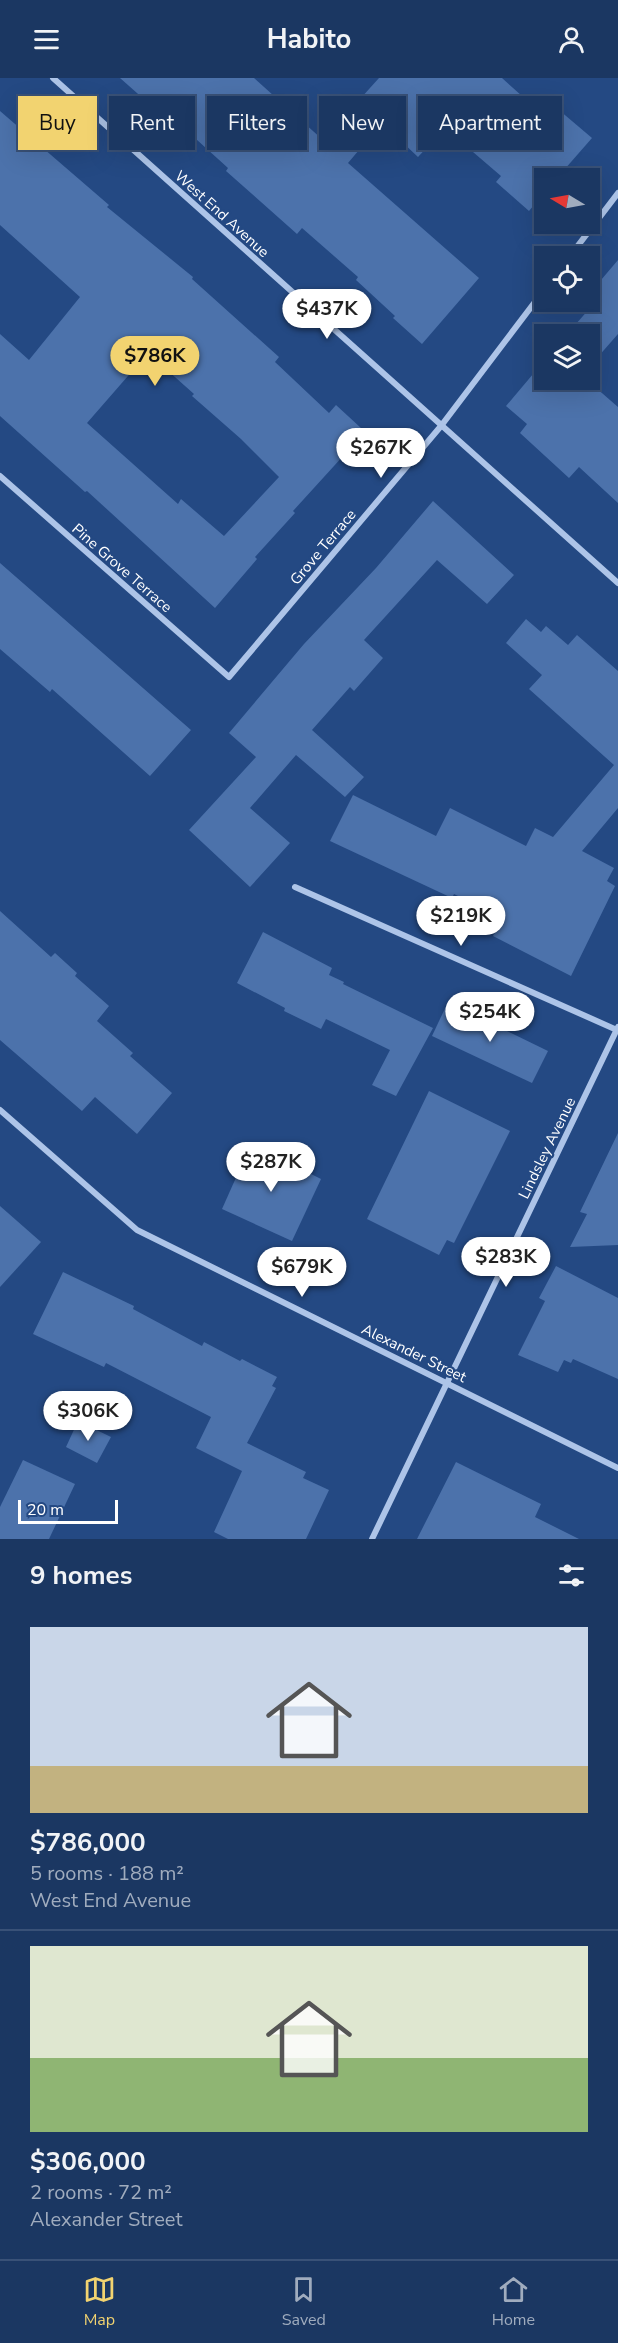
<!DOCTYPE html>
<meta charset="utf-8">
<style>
body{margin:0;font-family:"Nunito Sans",sans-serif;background:#243f68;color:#f1f3f6;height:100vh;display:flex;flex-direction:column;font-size:22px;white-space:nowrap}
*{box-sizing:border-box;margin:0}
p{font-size:20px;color:#a0acbe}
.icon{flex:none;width:33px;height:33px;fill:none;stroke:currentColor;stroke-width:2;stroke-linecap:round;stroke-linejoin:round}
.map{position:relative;height:1461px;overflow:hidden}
.drawer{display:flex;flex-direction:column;background:#1b3762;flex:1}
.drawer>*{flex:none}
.top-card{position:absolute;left:18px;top:18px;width:582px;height:54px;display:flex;gap:12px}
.needle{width:39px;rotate:280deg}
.controls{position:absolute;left:534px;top:90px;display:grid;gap:12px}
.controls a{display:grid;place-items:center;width:66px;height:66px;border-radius:0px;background:#1b3762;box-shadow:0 6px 24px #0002,0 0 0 2px #395177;font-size:30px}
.scale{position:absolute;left:18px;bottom:15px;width:100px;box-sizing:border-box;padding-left:6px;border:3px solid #fff;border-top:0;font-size:16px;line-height:21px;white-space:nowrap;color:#fff;-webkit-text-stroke:4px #244983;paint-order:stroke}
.price{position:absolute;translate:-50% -51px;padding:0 14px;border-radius:21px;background:#fff;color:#222;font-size:20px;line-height:39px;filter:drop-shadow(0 2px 3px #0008)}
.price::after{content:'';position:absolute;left:50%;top:36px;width:18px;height:14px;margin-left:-9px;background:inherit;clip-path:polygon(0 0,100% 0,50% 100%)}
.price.current{background:#f2d370;color:#111}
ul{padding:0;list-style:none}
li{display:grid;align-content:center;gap:12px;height:318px;padding:0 30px}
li+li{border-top:2px solid #395177}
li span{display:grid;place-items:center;height:186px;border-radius:0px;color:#555}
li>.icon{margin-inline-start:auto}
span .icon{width:108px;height:108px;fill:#fffc;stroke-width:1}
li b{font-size:26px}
h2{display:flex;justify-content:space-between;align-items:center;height:72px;padding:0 30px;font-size:26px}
.pill{padding:0 21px;border-radius:0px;background:#1b3762;box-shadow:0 6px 24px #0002,0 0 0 2px #395177;font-size:21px;line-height:54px}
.pill.current{background:#f2d370;color:#111}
header{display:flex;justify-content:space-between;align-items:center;height:78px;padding:0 30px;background:#1b3762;font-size:27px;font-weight:700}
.tabs{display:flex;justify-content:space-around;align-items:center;height:84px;border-top:2px solid #395177;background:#1b3762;font-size:16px;color:#a0acbe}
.tabs a{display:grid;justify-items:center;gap:3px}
.tabs .current{color:#f2d370}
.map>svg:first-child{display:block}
.building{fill:#4c72ab;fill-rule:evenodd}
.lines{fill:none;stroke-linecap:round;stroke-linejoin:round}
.street{stroke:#adc4e8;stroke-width:6}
.labels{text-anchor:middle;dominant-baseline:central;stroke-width:4.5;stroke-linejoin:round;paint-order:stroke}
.street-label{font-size:15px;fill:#fff;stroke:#244983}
</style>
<header><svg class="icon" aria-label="menu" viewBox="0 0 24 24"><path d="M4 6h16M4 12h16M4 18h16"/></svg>Habito<svg class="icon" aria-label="person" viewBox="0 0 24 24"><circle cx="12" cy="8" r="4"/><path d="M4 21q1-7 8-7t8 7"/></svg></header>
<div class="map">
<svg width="618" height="1461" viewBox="0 0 618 1461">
<rect width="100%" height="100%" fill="#244983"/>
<!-- building -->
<g class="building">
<polygon points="120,0 254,0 323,62 379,0 502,0 550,43 559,32 592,60 557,100 544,100 544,115 529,133 496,104 501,98 445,50 418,79 382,45 348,85 479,200 422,266 393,240 395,238 356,202 358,199 302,150 297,156 226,93 228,90 175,42 172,46"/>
<path d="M0 33 109 127 107 129 193 199 192 201 279 279 275 284 329 335 336 327 361 350 350 362 354 366 293 433 295 435 255 479 257 481 215 530 87 413 85 414 0 338V256L29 282 80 219 0 147ZM148 275 194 316 192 318 241 361 279 399 224 458 181 421 178 426 87 345Z"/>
<polygon points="618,182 618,256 590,288 590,256 568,255 590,230 590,215"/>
<polygon points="544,283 544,302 587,302 618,329 618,425 579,389 569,400 520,355 527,346 506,328"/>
<polygon points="433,423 514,497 487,526 437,482 364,562 383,580 354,613 350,609 312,652 364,699 345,719 296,677 250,730 290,765 250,809 189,752 256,679 229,655 304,566 376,490"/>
<polygon points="0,485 191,652 150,698 52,611 50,614 0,571"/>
<polygon points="526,541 541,554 546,548 568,567 577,557 618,593 618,730 582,773 614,790 607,803 615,808 571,898 493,858 502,840 454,816 452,820 330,763 353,717 436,758 450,730 526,768 535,750 553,759 614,687 529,611 542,597 506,565"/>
<polygon points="0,833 51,879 55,875 77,895 75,898 109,928 97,943 133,975 130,978 172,1015 137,1056 95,1019 82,1033 0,962"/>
<polygon points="263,854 332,890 329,897 344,904 343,906 433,950 396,1018 372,1007 390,972 326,941 321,951 284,933 285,930 237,905"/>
<polygon points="448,924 548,973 532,1005 432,958"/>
<polygon points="429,1013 510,1053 454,1165 447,1162 439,1177 367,1141"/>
<polygon points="618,1055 618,1167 570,1169 587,1136 580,1134"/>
<polygon points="251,1066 321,1101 292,1163 222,1131"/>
<polygon points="0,1128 41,1164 0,1209"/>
<polygon points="556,1188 618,1220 618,1301 573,1281 571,1285 564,1282 558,1294 518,1277 545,1223 539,1220"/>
<polygon points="63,1194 134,1228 133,1231 202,1268 204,1264 240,1283 242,1281 277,1299 272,1308 276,1310 247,1365 306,1394 303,1400 329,1412 306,1461 228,1461 214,1454 242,1393 196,1370 211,1339 106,1285 104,1289 33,1256"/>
<polygon points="78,1343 111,1359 97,1385 66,1369"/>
<polygon points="23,1382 75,1406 49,1461 0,1461 0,1429"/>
<polygon points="456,1384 541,1426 535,1439 579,1461 417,1461"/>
</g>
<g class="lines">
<!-- street -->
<g class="street">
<polyline points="53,0 618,505"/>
<polyline points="570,178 618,115"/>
<polyline points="0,398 229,599 441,348 544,212"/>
<polyline points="295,809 617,952"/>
<polyline points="0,1032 137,1152 618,1390"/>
<polyline points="372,1461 618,949"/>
</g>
</g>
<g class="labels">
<!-- street labels -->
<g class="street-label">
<text transform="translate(222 136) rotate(42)">West End Avenue</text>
<text transform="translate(323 469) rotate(-50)">Grove Terrace</text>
<text transform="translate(122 490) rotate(41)">Pine Grove Terrace</text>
<text transform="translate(547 1070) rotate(-64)">Lindsley Avenue</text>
<text transform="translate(414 1275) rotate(26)">Alexander Street</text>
</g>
</g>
</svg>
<div class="controls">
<a><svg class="needle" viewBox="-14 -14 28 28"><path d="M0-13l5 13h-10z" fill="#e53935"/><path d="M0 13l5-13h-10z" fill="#a0acbe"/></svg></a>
<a><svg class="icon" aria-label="locate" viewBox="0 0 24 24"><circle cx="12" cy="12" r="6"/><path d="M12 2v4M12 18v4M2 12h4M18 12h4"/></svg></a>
<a><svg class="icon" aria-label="layers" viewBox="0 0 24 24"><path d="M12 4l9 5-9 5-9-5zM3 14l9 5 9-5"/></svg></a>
</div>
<div class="scale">20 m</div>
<b class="price" style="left:327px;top:262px">$437K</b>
<b class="price current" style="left:155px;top:309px">$786K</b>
<b class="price" style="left:381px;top:401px">$267K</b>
<b class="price" style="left:461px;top:869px">$219K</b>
<b class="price" style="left:490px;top:965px">$254K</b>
<b class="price" style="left:271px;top:1115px">$287K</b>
<b class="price" style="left:506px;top:1210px">$283K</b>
<b class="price" style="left:302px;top:1220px">$679K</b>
<b class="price" style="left:88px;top:1364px">$306K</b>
<div class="top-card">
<a class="pill current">Buy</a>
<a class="pill">Rent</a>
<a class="pill">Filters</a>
<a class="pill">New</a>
<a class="pill">Apartment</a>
</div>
</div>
<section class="drawer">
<h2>9 homes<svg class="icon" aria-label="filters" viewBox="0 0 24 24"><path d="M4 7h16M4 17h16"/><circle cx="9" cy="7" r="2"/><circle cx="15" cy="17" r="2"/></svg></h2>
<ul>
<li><span style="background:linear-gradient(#c9d6e8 75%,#c2b280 0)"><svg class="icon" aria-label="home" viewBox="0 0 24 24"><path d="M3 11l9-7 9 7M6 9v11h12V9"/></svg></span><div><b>$786,000</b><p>5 rooms · 188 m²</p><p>West End Avenue</p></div></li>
<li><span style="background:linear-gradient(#dfe7d0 60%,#8fb573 0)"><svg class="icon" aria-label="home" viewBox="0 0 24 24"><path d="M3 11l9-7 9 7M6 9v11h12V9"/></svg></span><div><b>$306,000</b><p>2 rooms · 72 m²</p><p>Alexander Street</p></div></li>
</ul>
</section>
<nav class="tabs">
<a class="current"><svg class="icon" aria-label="map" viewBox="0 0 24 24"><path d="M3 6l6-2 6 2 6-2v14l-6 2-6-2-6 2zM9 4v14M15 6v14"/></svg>Map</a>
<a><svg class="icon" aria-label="saved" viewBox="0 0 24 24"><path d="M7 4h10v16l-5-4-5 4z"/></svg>Saved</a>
<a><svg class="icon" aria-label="home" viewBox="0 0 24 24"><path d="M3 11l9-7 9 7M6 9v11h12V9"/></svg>Home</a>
</nav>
